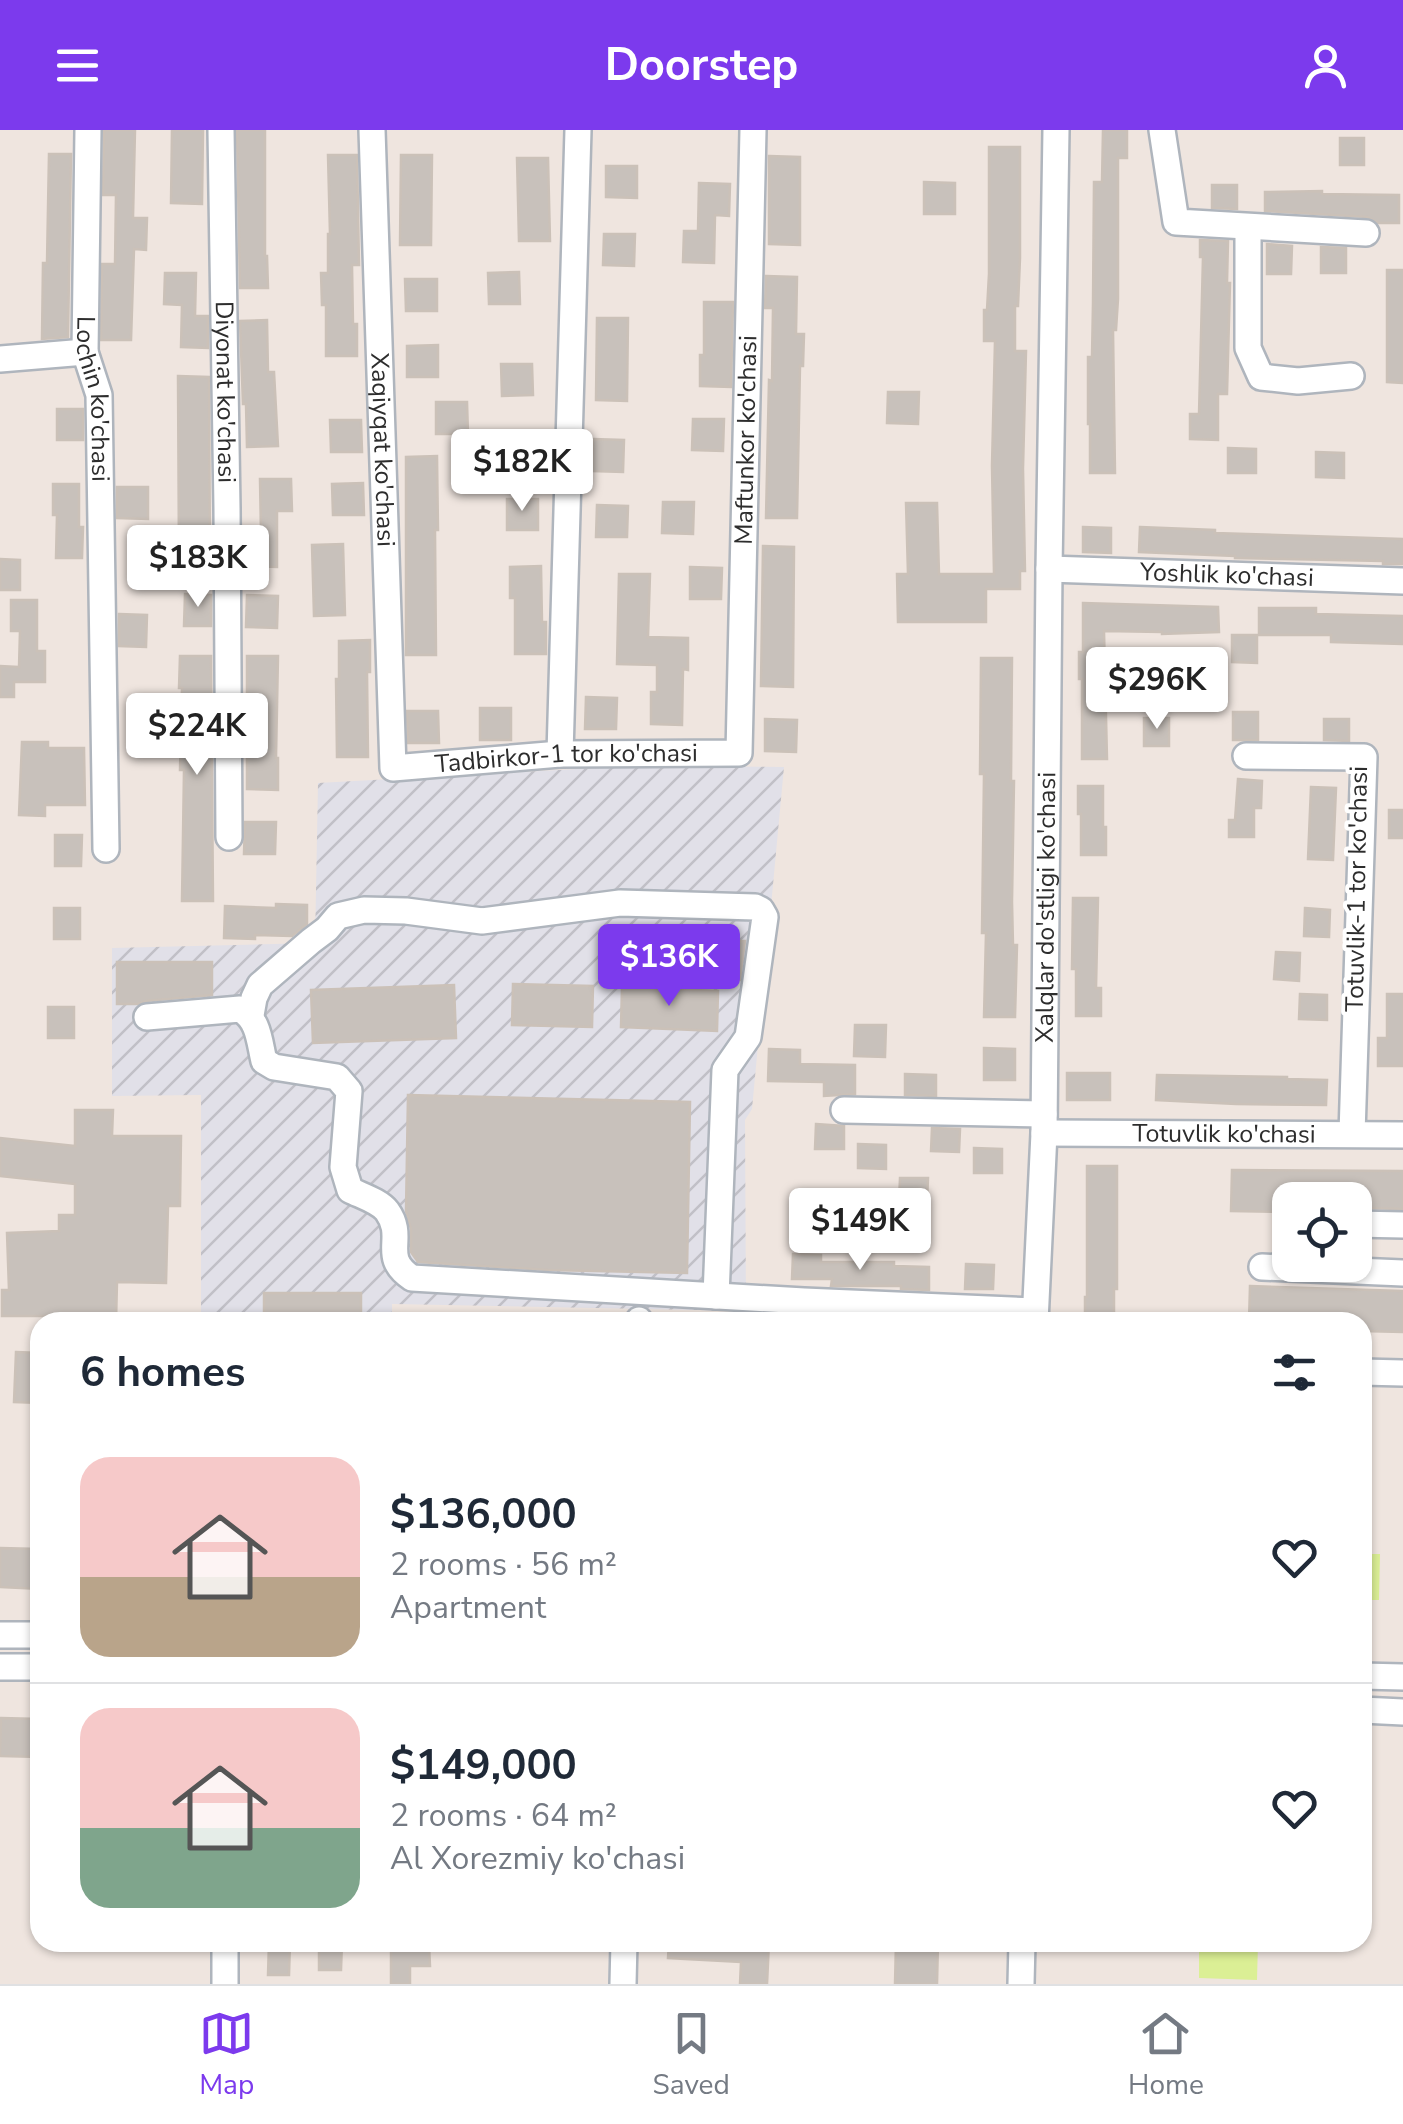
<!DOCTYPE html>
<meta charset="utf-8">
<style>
body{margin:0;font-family:"Nunito Sans",sans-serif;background:#f6f6f7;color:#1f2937;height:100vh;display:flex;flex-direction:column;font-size:38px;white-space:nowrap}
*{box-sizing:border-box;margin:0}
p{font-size:32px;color:#747a83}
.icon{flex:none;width:55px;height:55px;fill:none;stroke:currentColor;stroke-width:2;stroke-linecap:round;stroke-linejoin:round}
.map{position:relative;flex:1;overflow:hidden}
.drawer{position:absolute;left:30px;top:1182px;width:1342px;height:640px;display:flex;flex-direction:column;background:#fff;border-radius:30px;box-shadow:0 2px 8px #0004}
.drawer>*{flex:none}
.controls{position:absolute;left:1272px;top:1052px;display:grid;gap:20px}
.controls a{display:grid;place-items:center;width:100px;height:100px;border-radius:20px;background:#fff;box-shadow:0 2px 8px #0004;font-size:50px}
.price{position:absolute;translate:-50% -85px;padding:0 22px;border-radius:10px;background:#fff;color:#222;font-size:32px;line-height:65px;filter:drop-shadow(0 2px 5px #0008)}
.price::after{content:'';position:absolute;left:50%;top:60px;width:30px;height:22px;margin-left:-15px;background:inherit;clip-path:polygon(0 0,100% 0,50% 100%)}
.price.active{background:#7c3aed;color:#fff}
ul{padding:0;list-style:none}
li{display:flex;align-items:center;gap:30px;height:250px;padding:0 50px}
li+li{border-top:2px solid #e0e1e3}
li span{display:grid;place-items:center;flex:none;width:280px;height:200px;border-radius:30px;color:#555}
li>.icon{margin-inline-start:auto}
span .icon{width:120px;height:120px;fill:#fffc;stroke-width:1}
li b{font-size:42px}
h2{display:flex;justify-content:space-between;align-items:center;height:120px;padding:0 50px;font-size:42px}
header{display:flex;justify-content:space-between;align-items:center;height:130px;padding:0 50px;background:#7c3aed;color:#fff;font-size:45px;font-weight:700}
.dock{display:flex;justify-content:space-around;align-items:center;height:140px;border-top:2px solid #e0e1e3;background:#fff;font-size:28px;color:#747a83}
.dock a{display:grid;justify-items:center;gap:5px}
.dock .active{color:#7c3aed}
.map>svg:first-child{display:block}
.industrial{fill:url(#industrial-furrows)}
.pitch{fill:#dbef95}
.building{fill:#c8c1bb;stroke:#cbc1b8;stroke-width:2.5}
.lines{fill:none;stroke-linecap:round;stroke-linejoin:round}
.minor-casing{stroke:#afb5bd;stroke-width:30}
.minor{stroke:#fff;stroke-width:25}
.labels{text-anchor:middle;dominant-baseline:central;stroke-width:8;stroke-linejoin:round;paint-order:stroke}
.street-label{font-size:25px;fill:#2d2d2d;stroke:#fff}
</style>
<header><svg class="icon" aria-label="menu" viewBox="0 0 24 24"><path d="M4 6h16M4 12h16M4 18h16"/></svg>Doorstep<svg class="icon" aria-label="person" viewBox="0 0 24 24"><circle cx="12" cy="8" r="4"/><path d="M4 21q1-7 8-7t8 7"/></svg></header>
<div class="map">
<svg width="1403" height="1854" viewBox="0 0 1403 1854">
<defs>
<pattern id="industrial-furrows" width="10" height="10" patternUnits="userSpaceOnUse" patternTransform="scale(2.5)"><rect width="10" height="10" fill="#e1e0e8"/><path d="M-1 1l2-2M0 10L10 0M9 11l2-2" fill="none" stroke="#c1c0c7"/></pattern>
</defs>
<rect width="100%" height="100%" fill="#efe5df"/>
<!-- industrial -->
<polygon class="industrial" points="632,636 784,637 752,979 745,990 746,1181 392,1174 392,1192 201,1192 201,965 112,966 112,818 315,813 318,653"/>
<!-- pitch -->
<g class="pitch">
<polygon points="1363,1424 1380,1424 1379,1470 1363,1470"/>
<polygon points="1199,1813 1258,1813 1257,1850 1199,1848"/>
</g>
<!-- building -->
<g class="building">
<polygon points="104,0 135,0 133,88 147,88 146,120 134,119 131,210 101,210 102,134 115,134 116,65 103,65"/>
<polygon points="172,0 203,0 202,74 171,73"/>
<polygon points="237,0 265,0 265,126 267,126 268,158 240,158"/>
<polygon points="1103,0 1127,0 1127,28 1118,28 1118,169 1116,200 1113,200 1115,343 1090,343 1090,294 1088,294 1088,227 1092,227 1093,173 1094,52 1102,52"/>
<rect x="1340" y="8" width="24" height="27"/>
<polygon points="989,17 1020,17 1020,128 1018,176 1015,176 1015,221 1026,221 1023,339 1025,441 1020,441 1020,459 986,459 986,492 898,492 897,444 908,444 906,373 937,373 939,444 994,444 992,336 995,211 984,211 984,180 987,180 989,144"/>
<polygon points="49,24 71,24 68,207 42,209 43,133 47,133"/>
<polygon points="328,25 357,25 359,135 352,135 353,194 357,194 357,226 326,226 326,175 322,175 321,143 328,143 328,104 330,104"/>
<polygon points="401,25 432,25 431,115 400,115"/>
<polygon points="769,26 800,27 800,115 769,114"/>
<polygon points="517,28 548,28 550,111 519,111"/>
<polygon points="606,36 637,36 637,68 606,67"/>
<polygon points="924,52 955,53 955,84 924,84"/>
<polygon points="699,53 730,54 729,86 715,85 714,133 683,132 684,101 698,101"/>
<polygon points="1212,55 1237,55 1237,79 1212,78"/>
<polygon points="1322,61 1322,64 1399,65 1399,93 1378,93 1367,87 1265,81 1265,62"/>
<polygon points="604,104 635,104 634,136 603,135"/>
<polygon points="1200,110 1228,111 1227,153 1230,153 1227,264 1218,264 1218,310 1190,309 1190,284 1199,284 1203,127 1200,127"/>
<polygon points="1267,114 1292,116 1291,144 1267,144"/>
<polygon points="1321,117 1346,118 1346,143 1321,143"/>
<polygon points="1387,140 1403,140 1403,253 1387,252"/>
<polygon points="519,142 520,174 489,174 488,143"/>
<polygon points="165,143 196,143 195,186 208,186 208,218 181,217 182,175 164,174"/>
<polygon points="766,146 797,147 796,204 804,204 803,236 800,236 797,388 766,388 769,250 772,251 773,178 765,178"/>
<polygon points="405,149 437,149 437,181 406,181"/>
<polygon points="704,172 733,172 731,257 700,256 700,225 704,225"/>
<polygon points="597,188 628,188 627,271 596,270"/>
<polygon points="267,190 268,242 274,242 278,316 247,317 246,274 243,274 240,191"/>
<polygon points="438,215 438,247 407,247 407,216"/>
<polygon points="501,234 532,234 533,265 502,266"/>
<polygon points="178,246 209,247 210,432 179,432"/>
<polygon points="888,262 919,262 918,294 887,293"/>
<polygon points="436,272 467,272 468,304 436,304"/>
<rect x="57" y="279" width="26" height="31"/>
<polygon points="693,289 724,289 723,321 692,320"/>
<polygon points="330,290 361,290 362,322 331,322"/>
<rect x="514" y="303" width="31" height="32"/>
<polygon points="593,309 624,310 623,342 592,341"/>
<polygon points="1228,318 1256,319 1256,343 1228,343"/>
<polygon points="1316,322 1344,323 1344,348 1316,347"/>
<polygon points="437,326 438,400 435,400 436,525 406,525 406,327"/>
<polygon points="260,349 291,349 292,381 277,381 277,437 245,436 246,405 261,405"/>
<polygon points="363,353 364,385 333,385 332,354"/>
<polygon points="53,354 79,354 79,397 83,397 82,428 56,428 57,385 53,385"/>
<polygon points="117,357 148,357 148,389 117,388"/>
<rect x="507" y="369" width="31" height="31"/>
<polygon points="663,372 694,372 693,404 662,403"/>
<polygon points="597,375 628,376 627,407 596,407"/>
<polygon points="1083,397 1111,398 1111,423 1083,422"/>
<polygon points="1140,397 1215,400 1215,403 1403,409 1403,434 1383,434 1383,431 1235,428 1235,426 1139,422"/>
<polygon points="343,414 345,485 314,486 312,415"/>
<polygon points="763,416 794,417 793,557 761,556"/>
<polygon points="0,429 20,430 20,460 0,460"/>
<polygon points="541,436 542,492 546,492 546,524 515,524 515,468 510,468 510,437"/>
<polygon points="690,437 722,438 721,469 690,469"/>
<polygon points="619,444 650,444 648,507 688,508 688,540 683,539 682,595 651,594 651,562 657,562 657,535 617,534"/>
<polygon points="185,464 211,465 211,496 184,496"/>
<polygon points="247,465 278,466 277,498 246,497"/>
<polygon points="11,470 37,470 37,521 45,521 45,552 14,552 14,567 0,567 0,536 19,537 20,501 11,501"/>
<polygon points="1083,473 1218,477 1219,502 1162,504 1162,502 1104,501 1107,629 1082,629 1082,549 1079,549 1079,522 1083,522"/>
<polygon points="1259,478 1316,478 1316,484 1403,486 1403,514 1331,512 1331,505 1259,505"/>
<polygon points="119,484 147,485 146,517 119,516"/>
<polygon points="1232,505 1257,505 1257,533 1232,532"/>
<polygon points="370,510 370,542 367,542 368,627 337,627 336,549 339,549 339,511"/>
<polygon points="180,526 211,526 213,771 182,771 184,640 180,640 182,558 179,558"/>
<polygon points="247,526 278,526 276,628 278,628 278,660 247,659"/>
<polygon points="981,528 1012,528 1011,651 1014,651 1012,772 1013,815 1017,815 1015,887 984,887 986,803 982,803 984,644 980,644"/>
<polygon points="1193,542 1210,543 1209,571 1193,571"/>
<polygon points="586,567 617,568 616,599 585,599"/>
<rect x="480" y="578" width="31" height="32"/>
<polygon points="407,581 438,581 439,613 408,613"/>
<rect x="1233" y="582" width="25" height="28"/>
<rect x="1144" y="588" width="25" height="28"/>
<polygon points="765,589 797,590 796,622 765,621"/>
<polygon points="1324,589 1349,589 1349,611 1324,610"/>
<polygon points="22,612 48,612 48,618 84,618 85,675 45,675 45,686 19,685"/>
<polygon points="1238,649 1262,651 1261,678 1254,678 1254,707 1229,707 1229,690 1235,690"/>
<polygon points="1078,656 1103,656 1103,697 1106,697 1106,725 1081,725 1081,684 1078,684"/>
<polygon points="1311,657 1336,658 1333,730 1308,729"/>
<rect x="1389" y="680" width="14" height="28"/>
<polygon points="245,692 276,692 275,724 244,724"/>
<polygon points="55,705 82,705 81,736 55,736"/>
<polygon points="1073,768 1098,768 1096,858 1101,858 1101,886 1076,886 1076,839 1072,839"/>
<polygon points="276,774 307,775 307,794 292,806 255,805 255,809 224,808 225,776 276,778"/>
<rect x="54" y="778" width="26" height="31"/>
<polygon points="1305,778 1330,780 1329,807 1304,806"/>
<polygon points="721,811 745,811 740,850 721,850"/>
<polygon points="1276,822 1300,823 1299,851 1274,849"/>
<polygon points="117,832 212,832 212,865 146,871 138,874 117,874"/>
<polygon points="513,854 593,856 592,897 512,895"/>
<polygon points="454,855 456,908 313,913 311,860"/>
<polygon points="622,857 718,861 717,901 621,897"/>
<polygon points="1300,864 1327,865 1327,890 1299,889"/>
<polygon points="1387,864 1403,864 1403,936 1378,936 1378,908 1387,908"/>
<rect x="48" y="877" width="26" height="31"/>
<polygon points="855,895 886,895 885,927 854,926"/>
<polygon points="984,918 1015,919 1015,950 984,950"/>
<polygon points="769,919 800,920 800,934 855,935 855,964 824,966 824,952 768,951"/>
<rect x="1067" y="943" width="43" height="27"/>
<polygon points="905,944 936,945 936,966 905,965"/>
<polygon points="1157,945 1287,947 1287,949 1327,950 1326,975 1236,974 1156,970"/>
<polygon points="408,965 690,972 687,1143 548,1140 418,1132 411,1122 411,1099 406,1081"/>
<polygon points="75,980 113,980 112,1006 181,1006 180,1076 168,1076 166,1153 117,1152 116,1192 77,1192 77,1186 2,1186 2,1160 9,1160 7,1103 59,1101 59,1085 75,1085 75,1054 0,1046 0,1008 75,1016"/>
<polygon points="816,994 844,996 844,1019 815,1019"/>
<polygon points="932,998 960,999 959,1022 931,1021"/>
<polygon points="858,1014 886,1015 886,1039 858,1038"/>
<polygon points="974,1018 1002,1019 1002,1043 974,1043"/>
<polygon points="1087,1036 1117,1036 1117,1159 1114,1159 1114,1192 1085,1192 1085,1167 1087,1167"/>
<polygon points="1232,1040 1403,1041 1403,1079 1355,1078 1355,1070 1290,1070 1290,1082 1231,1081"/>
<polygon points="900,1048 928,1048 927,1072 899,1072"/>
<polygon points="793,1124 821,1125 821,1132 894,1132 894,1136 929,1137 929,1160 901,1159 901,1156 831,1156 832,1149 792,1149"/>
<polygon points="966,1134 994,1135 993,1159 965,1159"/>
<polygon points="1250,1156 1403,1161 1403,1202 1362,1201 1362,1192 1249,1192"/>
<rect x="264" y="1163" width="97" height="29"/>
<polygon points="16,1222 40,1223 40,1273 14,1272"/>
<polygon points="0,1418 40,1419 40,1459 0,1457"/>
<polygon points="1,1588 40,1589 40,1627 0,1626"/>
<polygon points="269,1812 290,1812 289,1845 268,1845"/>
<polygon points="319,1812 342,1812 341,1840 319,1840"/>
<polygon points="669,1812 769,1812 767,1854 740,1854 741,1832 668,1828"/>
<polygon points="896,1812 938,1812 937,1854 895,1854"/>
<polygon points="429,1815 430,1836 410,1836 410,1854 391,1854 391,1816"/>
</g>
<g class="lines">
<!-- minor casing -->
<g class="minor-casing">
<g id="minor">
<path id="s1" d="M88 0 85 222 99 265 106 719"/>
<path id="s2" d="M221 0 227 378 229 707"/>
<path id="s3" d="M372 0 393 638 560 624 739 623 753 0"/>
<polyline points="1162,0 1176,92 1366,103"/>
<polyline points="1248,98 1248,218 1261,247 1298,251 1351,246"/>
<polyline points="0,229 85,222"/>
<path id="s4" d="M1049 439 1403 451"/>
<polyline points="560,624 578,0"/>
<polyline points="1246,626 1364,627 1352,1004"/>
<polyline points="251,885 254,868 260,855 311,811 327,799 338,786 364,780 406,781 482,791 620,773 755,777 761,780 765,787 748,907 725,940 716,1166"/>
<path d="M147 887 240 879C259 890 259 910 264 931L274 937 337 947 349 961 343 1037 350 1060C362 1066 379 1071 387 1081 407 1109 379 1126 412 1148L804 1171 1035 1181"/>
<polyline points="844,980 1044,984"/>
<path id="s5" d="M1044 1003 1403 1005"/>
<polyline points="1355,1094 1403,1095"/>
<polyline points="1262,1137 1403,1143"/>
<polyline points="639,1192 639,1190"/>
<path id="s6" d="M1035 1192 1044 1003 1049 439 1056 0"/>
<polyline points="1362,1242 1403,1243"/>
<polyline points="0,1505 40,1505"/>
<polyline points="0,1537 40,1537"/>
<polyline points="1362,1546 1403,1547"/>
<polyline points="1362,1580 1403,1582"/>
<polyline points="225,1854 225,1812"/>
<polyline points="623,1854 624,1812"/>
<polyline points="1021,1854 1022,1812"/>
</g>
</g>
<!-- minor -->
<use href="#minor" class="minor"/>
</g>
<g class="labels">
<!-- street labels -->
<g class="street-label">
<text stroke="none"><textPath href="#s2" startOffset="262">Diyonat ko'chasi</textPath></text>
<text stroke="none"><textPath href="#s1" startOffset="270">Lochin ko'chasi</textPath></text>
<text stroke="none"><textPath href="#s3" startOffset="1298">Maftunkor ko'chasi</textPath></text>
<text stroke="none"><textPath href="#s3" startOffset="320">Xaqiyqat ko'chasi</textPath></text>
<text stroke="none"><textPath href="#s4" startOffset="178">Yoshlik ko'chasi</textPath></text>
<text stroke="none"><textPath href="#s3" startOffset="812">Tadbirkor-1 tor ko'chasi</textPath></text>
<text transform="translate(1357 759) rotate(-89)">Totuvlik-1 tor ko'chasi</text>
<text stroke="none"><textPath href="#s6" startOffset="415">Xalqlar do'stligi ko'chasi</textPath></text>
<text stroke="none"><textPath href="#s5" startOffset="180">Totuvlik ko'chasi</textPath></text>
</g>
</g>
</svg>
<div class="controls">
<a><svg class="icon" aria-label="locate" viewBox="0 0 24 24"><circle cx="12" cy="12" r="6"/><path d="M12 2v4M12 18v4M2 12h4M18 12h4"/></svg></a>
</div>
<b class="price" style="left:522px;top:384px">$182K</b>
<b class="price" style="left:198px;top:480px">$183K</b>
<b class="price" style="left:1157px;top:602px">$296K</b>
<b class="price" style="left:197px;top:648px">$224K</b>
<b class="price active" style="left:669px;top:879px">$136K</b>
<b class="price" style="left:860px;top:1143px">$149K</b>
<section class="drawer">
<h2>6 homes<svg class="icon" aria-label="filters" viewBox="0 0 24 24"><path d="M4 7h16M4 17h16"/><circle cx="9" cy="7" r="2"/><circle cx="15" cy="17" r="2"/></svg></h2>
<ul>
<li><span style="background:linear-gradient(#f6c9c9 60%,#b9a48a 0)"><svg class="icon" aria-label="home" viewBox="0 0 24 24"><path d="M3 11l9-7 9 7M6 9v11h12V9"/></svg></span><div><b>$136,000</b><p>2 rooms · 56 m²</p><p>Apartment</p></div><svg class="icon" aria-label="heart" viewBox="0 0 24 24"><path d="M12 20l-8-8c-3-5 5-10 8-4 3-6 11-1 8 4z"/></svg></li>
<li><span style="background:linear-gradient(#f6c9c9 60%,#7fa58c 0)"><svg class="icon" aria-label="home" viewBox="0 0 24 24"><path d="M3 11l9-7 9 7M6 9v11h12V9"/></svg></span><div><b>$149,000</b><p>2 rooms · 64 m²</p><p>Al Xorezmiy ko'chasi</p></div><svg class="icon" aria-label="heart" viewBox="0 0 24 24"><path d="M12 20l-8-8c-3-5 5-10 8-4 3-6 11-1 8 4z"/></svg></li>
</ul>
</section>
</div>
<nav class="dock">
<a class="active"><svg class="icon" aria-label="map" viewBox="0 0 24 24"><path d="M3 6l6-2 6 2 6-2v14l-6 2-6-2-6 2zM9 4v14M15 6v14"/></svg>Map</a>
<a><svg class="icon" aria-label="saved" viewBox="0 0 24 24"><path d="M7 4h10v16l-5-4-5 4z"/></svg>Saved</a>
<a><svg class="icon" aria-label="home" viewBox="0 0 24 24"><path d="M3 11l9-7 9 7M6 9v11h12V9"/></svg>Home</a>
</nav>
